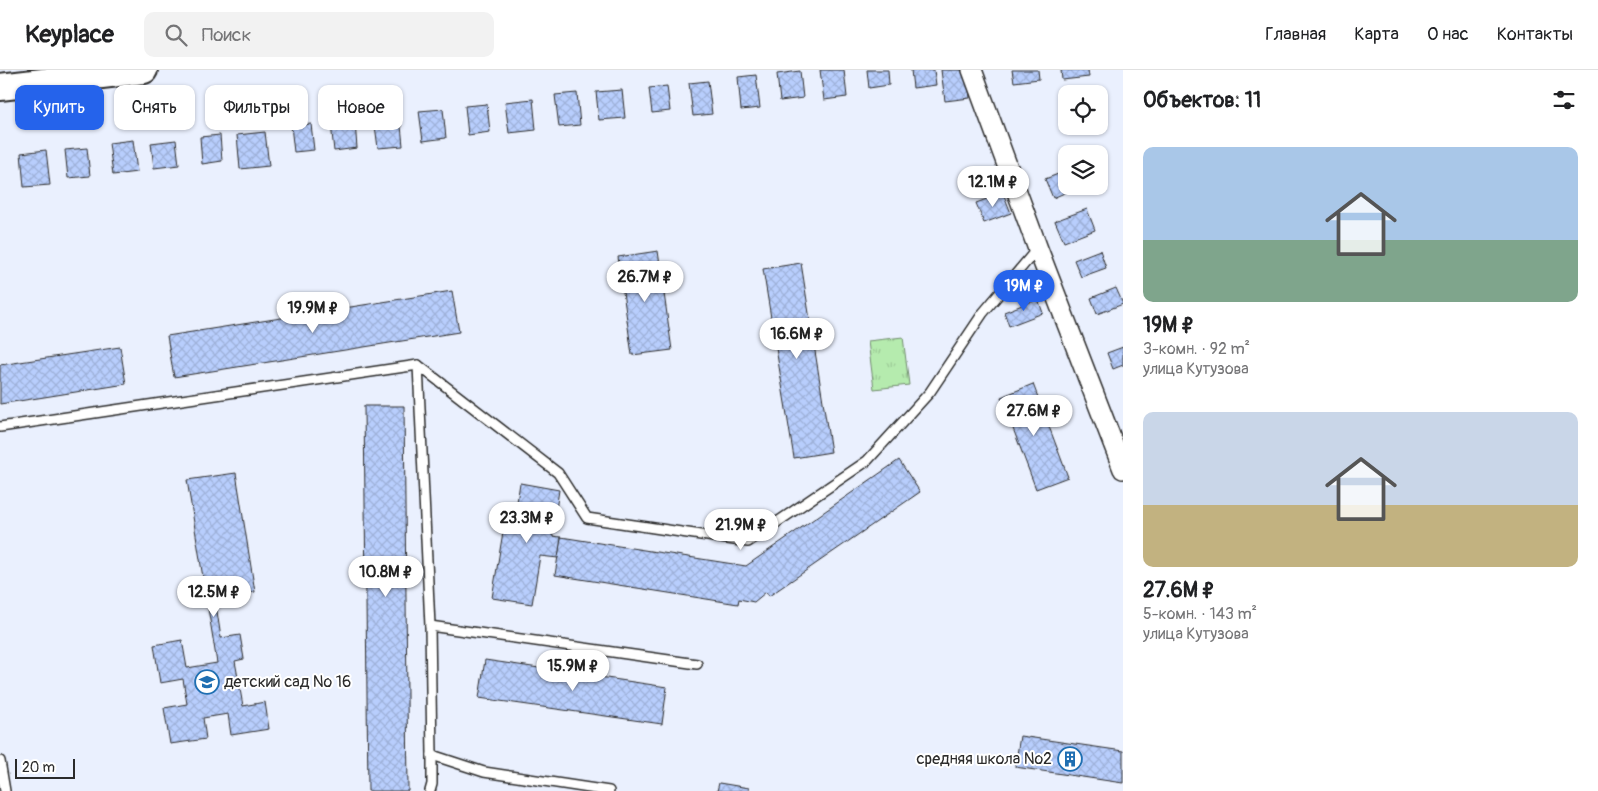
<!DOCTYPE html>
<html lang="ru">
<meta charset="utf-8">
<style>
body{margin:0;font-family:Pangolin,sans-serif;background:#f2f2f2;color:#202124;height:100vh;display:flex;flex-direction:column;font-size:19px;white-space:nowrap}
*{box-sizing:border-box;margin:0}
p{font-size:16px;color:#757577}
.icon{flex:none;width:28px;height:28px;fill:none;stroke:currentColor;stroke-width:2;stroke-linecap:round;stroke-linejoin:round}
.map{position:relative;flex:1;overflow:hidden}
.drawer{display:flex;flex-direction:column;background:#fff;width:475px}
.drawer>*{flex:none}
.top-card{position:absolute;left:15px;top:15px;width:475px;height:45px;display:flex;gap:10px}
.fabs{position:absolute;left:1058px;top:15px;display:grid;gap:10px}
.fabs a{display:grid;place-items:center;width:50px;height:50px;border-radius:10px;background:#fff;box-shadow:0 1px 4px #0004;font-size:25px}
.scale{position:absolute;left:15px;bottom:12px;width:60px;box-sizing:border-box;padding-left:5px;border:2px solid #2b2b2b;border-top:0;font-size:14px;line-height:18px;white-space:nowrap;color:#2b2b2b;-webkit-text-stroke:4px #fff;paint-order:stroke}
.price{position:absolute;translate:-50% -42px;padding:0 11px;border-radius:18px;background:#fff;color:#222;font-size:16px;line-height:32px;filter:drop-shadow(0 1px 2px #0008)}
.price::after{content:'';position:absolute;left:50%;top:30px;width:15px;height:11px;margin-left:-8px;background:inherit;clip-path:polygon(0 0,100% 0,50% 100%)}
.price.active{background:#2563eb;color:#fff}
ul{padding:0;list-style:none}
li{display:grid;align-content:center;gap:10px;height:265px;padding:0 20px}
li span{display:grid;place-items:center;height:155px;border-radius:10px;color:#555}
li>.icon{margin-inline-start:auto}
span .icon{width:90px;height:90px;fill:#fffc;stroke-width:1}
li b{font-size:21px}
h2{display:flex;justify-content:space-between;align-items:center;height:60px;padding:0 20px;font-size:21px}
.pill{padding:0 18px;border-radius:10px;background:#fff;box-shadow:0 1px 4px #0004;font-size:18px;line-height:45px}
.pill.active{background:#2563eb;color:#fff}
header{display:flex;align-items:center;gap:30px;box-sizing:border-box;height:70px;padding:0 25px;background:#fff;border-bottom:1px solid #e0e0e0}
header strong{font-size:24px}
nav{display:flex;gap:28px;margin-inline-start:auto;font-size:18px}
.search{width:350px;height:45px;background:#f2f2f2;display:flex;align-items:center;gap:12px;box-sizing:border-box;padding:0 18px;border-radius:10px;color:#757577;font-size:19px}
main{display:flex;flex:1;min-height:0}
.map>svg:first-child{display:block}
.park{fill:url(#park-tufts);stroke:#708b6c}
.building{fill:url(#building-cross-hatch);stroke:#2b2b2b}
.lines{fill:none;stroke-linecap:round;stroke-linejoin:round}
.service-casing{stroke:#2b2b2b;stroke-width:12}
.minor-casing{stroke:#2b2b2b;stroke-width:22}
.secondary-casing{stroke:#2b2b2b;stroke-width:30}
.service{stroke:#fff;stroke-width:9}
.minor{stroke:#fff;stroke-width:19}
.secondary{stroke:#fff;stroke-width:26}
.labels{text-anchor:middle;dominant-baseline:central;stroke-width:4;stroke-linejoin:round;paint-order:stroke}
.poi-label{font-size:16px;fill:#2b2b2b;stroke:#fff;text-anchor:start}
</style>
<header>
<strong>Keyplace</strong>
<div class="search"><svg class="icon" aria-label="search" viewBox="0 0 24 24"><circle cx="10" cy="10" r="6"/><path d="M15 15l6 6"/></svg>Поиск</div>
<nav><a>Главная</a><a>Карта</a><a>О нас</a><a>Контакты</a></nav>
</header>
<main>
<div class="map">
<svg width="1123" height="721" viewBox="0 0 1123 721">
<defs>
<pattern id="park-tufts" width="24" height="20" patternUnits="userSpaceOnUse" patternTransform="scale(1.25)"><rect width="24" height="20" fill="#b5ebae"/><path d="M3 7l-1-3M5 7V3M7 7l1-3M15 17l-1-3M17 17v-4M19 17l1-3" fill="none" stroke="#9cca96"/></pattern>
<pattern id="building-cross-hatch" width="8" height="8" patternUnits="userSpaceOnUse" patternTransform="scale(1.25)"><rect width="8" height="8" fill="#b8cefd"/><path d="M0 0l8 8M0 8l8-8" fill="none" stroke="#9eb1d9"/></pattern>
</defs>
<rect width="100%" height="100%" fill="#eaf0fe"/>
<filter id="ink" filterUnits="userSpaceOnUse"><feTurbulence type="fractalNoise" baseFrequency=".02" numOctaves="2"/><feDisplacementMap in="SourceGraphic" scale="10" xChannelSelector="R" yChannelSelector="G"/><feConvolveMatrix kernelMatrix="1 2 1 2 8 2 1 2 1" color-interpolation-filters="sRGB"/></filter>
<g filter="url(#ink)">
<!-- park -->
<polygon class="park" points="903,267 909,315 874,319 868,271"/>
<!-- building -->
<g class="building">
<polygon points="820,0 844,0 847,27 824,30"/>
<polygon points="867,0 888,0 889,15 869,18"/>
<polygon points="911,0 934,0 936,15 913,18"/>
<polygon points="941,0 967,0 970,28 945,31"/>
<polygon points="1012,0 1038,0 1039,9 1014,12"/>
<polygon points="1061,0 1088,0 1089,7 1062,10"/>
<polygon points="800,1 803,28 780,31 777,4"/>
<polygon points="756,5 760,38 741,40 738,7"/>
<polygon points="708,11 712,44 693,46 689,13"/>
<polygon points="667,16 670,41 652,43 649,18"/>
<polygon points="622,20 625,48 599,50 596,22"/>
<polygon points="577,23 580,55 559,57 555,25"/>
<polygon points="533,29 536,60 509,63 505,32"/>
<polygon points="487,34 490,62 468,65 465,36"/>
<polygon points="443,39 446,68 423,71 419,41"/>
<polygon points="400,45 403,76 378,78 374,48"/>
<polygon points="355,52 357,78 334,81 331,54"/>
<polygon points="311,54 314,80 294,82 291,56"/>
<polygon points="265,62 269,96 240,99 237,65"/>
<polygon points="220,65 222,91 202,94 200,67"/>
<polygon points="133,70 137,102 113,105 109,73"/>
<polygon points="176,70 179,95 154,98 151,73"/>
<polygon points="87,78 90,106 68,108 65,80"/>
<polygon points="46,80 50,115 24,117 21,83"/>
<polygon points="1066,101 1066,116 1075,116 1076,118 1053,128 1045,109"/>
<polygon points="1003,123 1011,143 984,153 976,133"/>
<polygon points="1087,139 1095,160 1064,172 1055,151"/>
<polygon points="1100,180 1106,198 1081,207 1074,190"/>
<polygon points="658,181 672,280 632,285 618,187"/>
<polygon points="801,193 831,382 794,388 763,199"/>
<polygon points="1116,218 1123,234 1097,244 1091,228"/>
<polygon points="452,221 459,262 174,307 167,266"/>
<polygon points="1038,229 1043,243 1009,256 1004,242"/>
<polygon points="120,277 126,314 0,334 0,295"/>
<polygon points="1123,277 1123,295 1113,299 1107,283"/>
<polygon points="1033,314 1068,407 1036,419 1001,327"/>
<polygon points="364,336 404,336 408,721 368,721"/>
<polygon points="899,390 920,422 769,526 766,522 754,532 739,529 738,534 555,505 561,467 746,496"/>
<polygon points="236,403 255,522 215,528 221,568 240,565 244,589 235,591 243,636 265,632 269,659 231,665 228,644 203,648 206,669 170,674 164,638 187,634 183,609 160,613 154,575 182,570 187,598 217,593 187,410"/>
<polygon points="520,413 559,420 552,466 561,467 558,488 540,486 532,534 492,528 505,450 514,451"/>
<polygon points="485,590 667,617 662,654 479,628"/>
<polygon points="1020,666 1123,681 1123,713 1015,697"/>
<polygon points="719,713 749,718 749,721 717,721"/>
</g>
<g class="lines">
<!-- service casing -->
<g class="service-casing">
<g id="service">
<polyline points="418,295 430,556 432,685 432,714 430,721"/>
<polyline points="0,357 418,295 558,403 587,448 748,472 867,391 930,322 983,243 1037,179"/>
<polyline points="430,556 697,594"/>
<polyline points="432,685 484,702 609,721"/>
<polyline points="0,691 5,721"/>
</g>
</g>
<!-- minor casing -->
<g class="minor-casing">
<polyline id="minor" points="972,0 1038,179 1123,399"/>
</g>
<!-- secondary casing -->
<g class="secondary-casing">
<polyline id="secondary" points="0,17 144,0"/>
</g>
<!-- service -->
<use href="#service" class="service"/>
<!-- minor -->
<use href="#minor" class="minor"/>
<!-- secondary -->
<use href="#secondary" class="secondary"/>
</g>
</g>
<!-- icons -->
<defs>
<g id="school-ring" transform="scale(1.25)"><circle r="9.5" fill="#fff" stroke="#1f6fb2" stroke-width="1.5"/><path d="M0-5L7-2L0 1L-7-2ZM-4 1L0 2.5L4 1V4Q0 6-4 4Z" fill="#1f6fb2"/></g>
<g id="building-ring" transform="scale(1.25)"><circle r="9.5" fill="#fff" stroke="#1f6fb2" stroke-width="1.5"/><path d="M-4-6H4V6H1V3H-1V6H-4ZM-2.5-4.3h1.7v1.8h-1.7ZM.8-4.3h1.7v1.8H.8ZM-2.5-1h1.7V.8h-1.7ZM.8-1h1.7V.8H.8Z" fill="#1f6fb2"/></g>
</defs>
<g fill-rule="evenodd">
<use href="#school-ring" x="207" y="612"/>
<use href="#building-ring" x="1070" y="689"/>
</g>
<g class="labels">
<!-- poi labels -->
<g class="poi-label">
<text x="224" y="612">детский сад № 16</text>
<text x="1052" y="689" text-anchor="end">средняя школа №2</text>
</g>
</g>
</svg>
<div class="fabs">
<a><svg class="icon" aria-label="locate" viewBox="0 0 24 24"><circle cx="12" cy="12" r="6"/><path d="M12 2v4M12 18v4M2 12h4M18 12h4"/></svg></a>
<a><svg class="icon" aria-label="layers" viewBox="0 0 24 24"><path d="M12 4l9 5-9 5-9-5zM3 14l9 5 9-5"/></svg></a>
</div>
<div class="scale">20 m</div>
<b class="price" style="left:993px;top:138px">12.1M ₽</b>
<b class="price" style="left:645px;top:233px">26.7M ₽</b>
<b class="price active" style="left:1024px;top:242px">19M ₽</b>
<b class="price" style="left:313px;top:264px">19.9M ₽</b>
<b class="price" style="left:797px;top:290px">16.6M ₽</b>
<b class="price" style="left:1034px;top:367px">27.6M ₽</b>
<b class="price" style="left:527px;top:474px">23.3M ₽</b>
<b class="price" style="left:741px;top:481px">21.9M ₽</b>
<b class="price" style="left:386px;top:528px">10.8M ₽</b>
<b class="price" style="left:214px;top:548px">12.5M ₽</b>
<b class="price" style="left:573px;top:622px">15.9M ₽</b>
<div class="top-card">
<a class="pill active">Купить</a>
<a class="pill">Снять</a>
<a class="pill">Фильтры</a>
<a class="pill">Новое</a>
</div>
</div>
<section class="drawer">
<h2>Объектов: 11<svg class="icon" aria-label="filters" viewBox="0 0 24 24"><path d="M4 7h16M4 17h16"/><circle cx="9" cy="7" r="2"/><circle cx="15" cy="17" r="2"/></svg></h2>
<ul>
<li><span style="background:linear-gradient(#a9c7e8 60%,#7fa58c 0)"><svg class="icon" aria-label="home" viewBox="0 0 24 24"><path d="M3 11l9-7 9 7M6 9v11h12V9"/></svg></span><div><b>19M ₽</b><p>3-комн. · 92 m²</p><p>улица Кутузова</p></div></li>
<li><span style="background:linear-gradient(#c9d6e8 60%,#c2b280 0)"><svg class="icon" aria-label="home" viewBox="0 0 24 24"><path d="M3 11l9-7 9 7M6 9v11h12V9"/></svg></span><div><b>27.6M ₽</b><p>5-комн. · 143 m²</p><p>улица Кутузова</p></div></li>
</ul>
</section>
</main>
